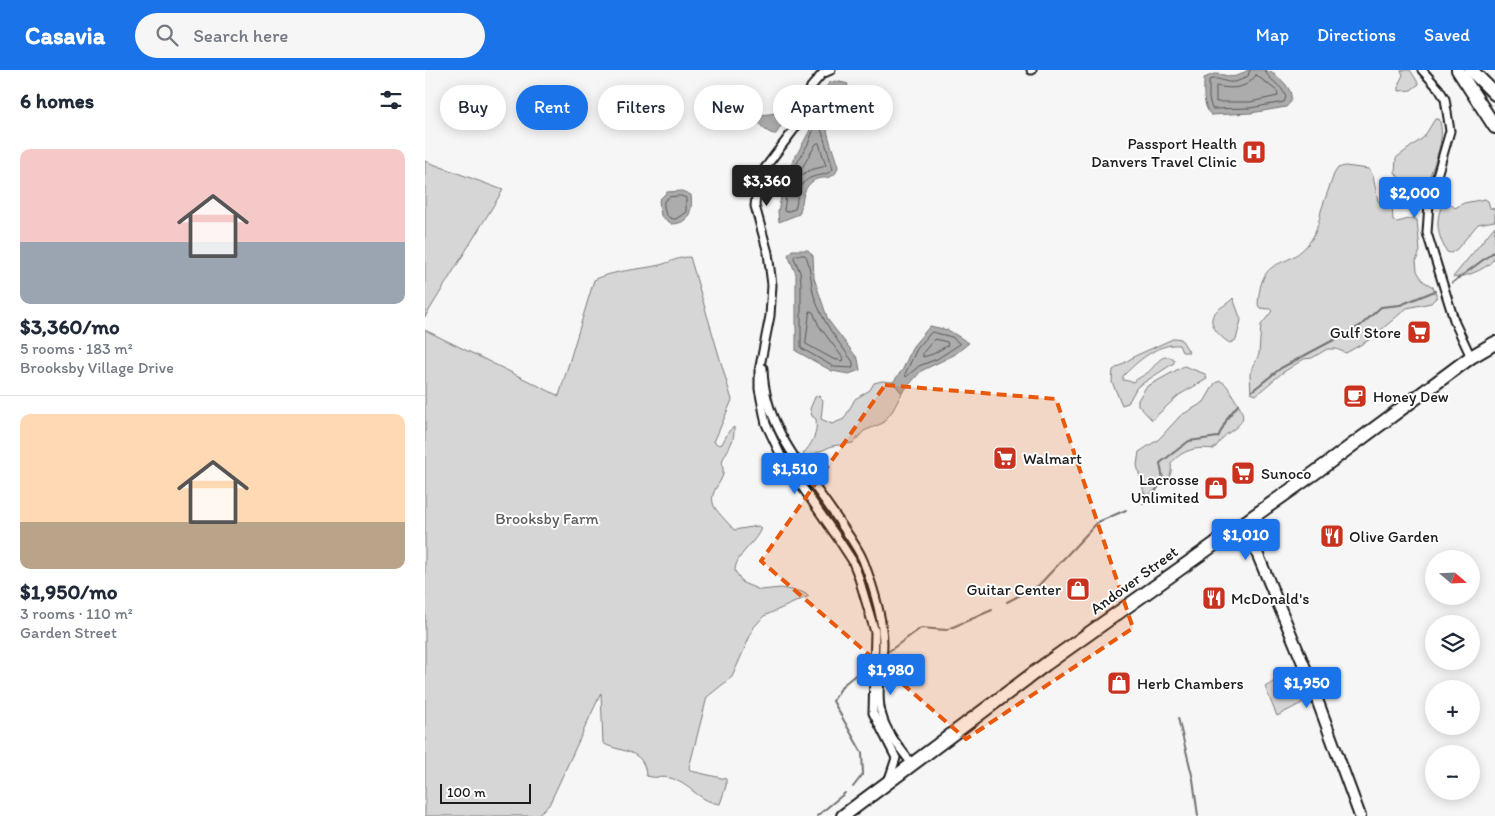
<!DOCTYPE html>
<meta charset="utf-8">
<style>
body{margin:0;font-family:Itim,sans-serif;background:#f6f6f7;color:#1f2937;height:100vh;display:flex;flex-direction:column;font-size:19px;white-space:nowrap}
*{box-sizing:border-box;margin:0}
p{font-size:16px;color:#747a83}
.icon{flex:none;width:28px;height:28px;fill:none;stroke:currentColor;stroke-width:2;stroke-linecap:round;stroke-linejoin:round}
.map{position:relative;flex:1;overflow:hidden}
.side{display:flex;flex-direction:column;background:#fff;width:425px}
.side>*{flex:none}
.guide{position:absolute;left:15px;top:15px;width:475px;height:45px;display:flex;gap:10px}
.needle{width:32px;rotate:109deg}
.fabs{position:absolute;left:1000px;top:480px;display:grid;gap:10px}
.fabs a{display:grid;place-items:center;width:55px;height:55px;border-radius:50%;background:#fff;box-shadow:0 2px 12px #0003;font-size:25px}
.scale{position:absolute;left:15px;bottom:12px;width:91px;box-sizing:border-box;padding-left:5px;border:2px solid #1c1c1c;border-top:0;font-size:14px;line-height:18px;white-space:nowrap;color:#1c1c1c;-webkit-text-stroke:4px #fff;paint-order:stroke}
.price{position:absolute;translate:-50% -42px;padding:0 11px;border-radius:5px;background:#1a73e8;color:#fff;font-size:16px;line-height:32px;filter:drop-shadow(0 1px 2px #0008)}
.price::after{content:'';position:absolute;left:50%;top:30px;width:15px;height:11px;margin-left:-8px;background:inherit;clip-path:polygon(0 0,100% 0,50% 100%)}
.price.current{background:#222;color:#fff}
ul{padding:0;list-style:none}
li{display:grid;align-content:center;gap:10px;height:265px;padding:0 20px}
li+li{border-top:1px solid #e0e1e3}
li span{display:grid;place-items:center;height:155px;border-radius:10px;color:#555}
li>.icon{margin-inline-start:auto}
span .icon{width:90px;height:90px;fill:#fffc;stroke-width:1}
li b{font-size:21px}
h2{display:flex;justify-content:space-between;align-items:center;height:60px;padding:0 20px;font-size:21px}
.tag{padding:0 18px;border-radius:22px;background:#fff;box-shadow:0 2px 12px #0003;font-size:18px;line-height:45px}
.tag.current{background:#1a73e8;color:#fff}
header{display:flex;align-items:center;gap:30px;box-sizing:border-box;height:70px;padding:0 25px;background:#1a73e8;color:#fff}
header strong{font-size:24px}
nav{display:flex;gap:28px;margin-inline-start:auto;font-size:18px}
.search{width:350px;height:45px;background:#f6f6f7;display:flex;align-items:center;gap:12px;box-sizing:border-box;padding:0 18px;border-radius:28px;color:#747a83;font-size:19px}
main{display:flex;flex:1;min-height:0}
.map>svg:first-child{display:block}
.green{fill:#d6d6d6;stroke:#797979}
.water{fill:#acacac;stroke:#727272}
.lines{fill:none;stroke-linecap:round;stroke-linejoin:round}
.shore{stroke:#565656;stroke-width:1}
.stream{stroke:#727272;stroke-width:2}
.street-casing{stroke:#1c1c1c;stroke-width:11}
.secondary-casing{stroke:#1c1c1c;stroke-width:14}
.highway-casing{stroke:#1c1c1c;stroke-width:16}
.street{stroke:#fff;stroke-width:7}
.secondary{stroke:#fff;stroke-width:10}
.highway{stroke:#fff;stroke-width:12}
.marked{fill:#e8590c;fill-opacity:0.2;stroke:#e8590c;stroke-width:4;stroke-dasharray:10 6;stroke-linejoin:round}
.labels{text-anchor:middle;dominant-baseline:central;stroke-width:4;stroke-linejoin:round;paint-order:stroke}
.poi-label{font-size:16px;fill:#1c1c1c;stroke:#fff;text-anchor:start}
.park-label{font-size:16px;fill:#5d5d5d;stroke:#fff}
.street-label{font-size:16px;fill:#1c1c1c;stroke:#fff}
</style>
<header>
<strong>Casavia</strong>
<div class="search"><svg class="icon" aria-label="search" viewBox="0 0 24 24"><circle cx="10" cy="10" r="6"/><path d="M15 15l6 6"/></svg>Search here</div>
<nav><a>Map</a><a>Directions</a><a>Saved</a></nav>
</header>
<main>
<section class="side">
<h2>6 homes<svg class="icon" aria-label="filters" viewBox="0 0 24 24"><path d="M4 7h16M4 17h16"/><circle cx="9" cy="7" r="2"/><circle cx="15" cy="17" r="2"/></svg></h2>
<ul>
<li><span style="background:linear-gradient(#f6c9c9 60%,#9aa5b1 0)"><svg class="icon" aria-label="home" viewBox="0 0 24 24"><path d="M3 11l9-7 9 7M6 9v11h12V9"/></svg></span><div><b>$3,360/mo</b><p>5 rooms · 183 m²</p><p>Brooksby Village Drive</p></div></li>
<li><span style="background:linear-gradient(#ffd9b3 70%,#b9a48a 0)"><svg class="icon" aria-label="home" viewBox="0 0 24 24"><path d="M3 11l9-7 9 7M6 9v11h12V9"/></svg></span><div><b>$1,950/mo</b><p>3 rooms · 110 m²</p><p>Garden Street</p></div></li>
</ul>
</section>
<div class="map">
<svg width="1070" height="746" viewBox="0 0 1070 746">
<rect width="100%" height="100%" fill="#f6f6f6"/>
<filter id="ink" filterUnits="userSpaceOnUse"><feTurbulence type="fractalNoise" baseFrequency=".02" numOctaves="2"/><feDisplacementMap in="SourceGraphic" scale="10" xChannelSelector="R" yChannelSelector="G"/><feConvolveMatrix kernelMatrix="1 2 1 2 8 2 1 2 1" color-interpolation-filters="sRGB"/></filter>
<g filter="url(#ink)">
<!-- green -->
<g class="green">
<polygon points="976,0 985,0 994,14 986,20 974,21 974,13 978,5"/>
<path d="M1010 49H1014C1022 69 1008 96 1001 116L998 118 990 114 980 117 970 102 971 88 999 67Z"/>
<polygon points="0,91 78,120 0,247"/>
<path d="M920 96 944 99 948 106 953 131 967 135 968 150 972 152 988 148 992 150 995 181 991 191 992 201 998 211 1008 217 1012 227 1006 233 982 238 944 270 921 283 911 279H902L887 288 879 289 857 303 831 325 826 323 825 304 834 284 836 255 847 241 845 239 835 238 833 235C836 180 862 204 886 170 892 161 894 151 896 141 900 128 905 116 909 104L913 98Z"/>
<path d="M1060 129 1063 131 1065 138 1070 139V151L1053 154 1032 179 1026 183 1022 182C1013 167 1009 150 1018 134L1024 133 1030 138 1039 133Z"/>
<path d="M1070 156C1070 165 1070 180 1069 188 1065 198 1037 209 1028 207Z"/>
<path d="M265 187 307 330 289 372 294 375 297 374 304 361 309 357C310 371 304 377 298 389 296 393 299 399 298 404 296 414 285 421 288 433 289 440 304 453 309 460L333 456 336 458C331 473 310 485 310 501L318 513 335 520 356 518 377 522 384 526 339 546 329 557 307 607 282 627 264 698 266 701 301 709V716L295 734C276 732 268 718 251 710 241 705 231 709 221 706 220 677 193 683 178 673L176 623 124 735 111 746H0V260L134 326 169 210C189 200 213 200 235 195 246 192 253 187 265 187Z"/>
<path d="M808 228 816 250 811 270 805 273C797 269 781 254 789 244 793 238 803 234 808 228Z"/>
<path d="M750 268 756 269 764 282H757L754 275C732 273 712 292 698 306V310L708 312C713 308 718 306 722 303 731 297 735 281 749 289V293L712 317 703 333 697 335 687 312 688 300 710 286Z"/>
<polygon points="759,296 780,304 782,309 754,325 727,350 713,335 713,330 721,317"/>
<path d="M457 311 468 312 477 323 468 340 458 353 439 361 428 373 407 376 382 387 378 384C387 374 393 363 391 349L387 346 385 339 390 327 394 326 398 330 396 349 407 354 419 349 430 329 445 320 449 313Z"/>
<path d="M795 311C802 313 804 320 808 326 820 346 824 349 802 364 798 367 793 374 789 379 771 377 759 379 746 393 749 412 734 415 723 426L719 423 712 395 714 382 734 369 755 346 779 332 790 313Z"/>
<polygon points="874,596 877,633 852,646 840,617"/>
</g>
<!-- water -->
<g class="water">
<path d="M823 0C829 0 838 0 843 1 855 6 876 25 861 37L826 43 786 45C777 35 779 20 779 8L789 4C807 4 803 12 823 0Z"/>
<path d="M411 11 423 14 420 22C414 24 406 26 403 31 393 44 409 82 413 97 410 112 397 105 388 111 376 119 379 132 374 144L354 152 353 142 360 106 384 62 397 22 404 13Z"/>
<path d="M359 42 362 46 351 64C345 65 334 56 332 49L336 45Z"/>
<path d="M257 121 266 125C268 140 264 154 247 154L236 146 234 130 242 122Z"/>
<polygon points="367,180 383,180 388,186 389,208 403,250 433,289 435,300 424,304 407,301 371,281 371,204 363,185"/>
<polygon points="505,256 523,260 544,273 529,285 496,301 477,323 468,312 478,299 488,276"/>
</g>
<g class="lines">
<!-- shore -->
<g class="shore">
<path d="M825 0 823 6C801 20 799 5 784 10V29L787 39 825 38 859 32 861 27C857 14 842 10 840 0"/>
<path d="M831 5 852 21 853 26 825 32H791V16C806 19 821 20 831 5Z"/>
<path d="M394 52 408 99C398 110 385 100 374 119 371 125 373 133 370 139L360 142 359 140 364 107 383 74 391 53Z"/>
<polygon points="394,73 401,96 385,100 375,106 374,103 391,74"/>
<path d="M256 126 261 128V142L251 149C241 150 238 140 239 131L244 127Z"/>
<path d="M371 185H380C385 190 386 216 389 226 399 255 411 268 428 292V298L409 297 376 278V213L375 202 369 188Z"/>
<polygon points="385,241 388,242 394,256 418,288 417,291 408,289 381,274"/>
<polygon points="507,262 527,267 535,274 512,289 494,296 481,307 480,304 492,279"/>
<polygon points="510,269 522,272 523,275 508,284 498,287 498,283"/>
</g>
<!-- stream -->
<g class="stream">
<polyline points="1027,213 1070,181"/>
<polyline points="827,321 856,298 935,256 956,237 975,235 1010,221"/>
<polyline points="718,434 729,424 738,409 735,393 764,371 793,367 803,347 813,335"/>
<polyline points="607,519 614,515 673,452 701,440"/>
<polyline points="582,532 601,522"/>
<polyline points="464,581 496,558 521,560 567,540"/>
<polyline points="753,648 768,709 773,746"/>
<polyline points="428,717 438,704 437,683 408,631 418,615 444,594"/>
<polyline points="392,746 420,723"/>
</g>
<!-- street casing -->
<g class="street-casing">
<g id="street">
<polyline points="406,0 397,4 386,17 371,57 340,98 332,116 330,136 343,183 347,215 345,246 334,301 334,319 341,354 357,388 412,467 427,490 433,505 450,562 448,643 471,688 464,709"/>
<polyline points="606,0 607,0"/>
<polyline points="997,0 1014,19 1020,29 1025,61 1004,133 1002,163 1030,253 1046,287"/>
<path d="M338 298C339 360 384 405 416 454 424 466 433 478 438 490 448 516 458 546 458 574 458 597 450 624 457 646 462 664 476 679 487 694"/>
</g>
</g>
<!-- secondary casing -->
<g class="secondary-casing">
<polyline id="secondary" points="819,452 883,605 935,746"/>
</g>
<!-- highway casing -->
<g class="highway-casing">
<g id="highway">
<polyline points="1033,0 1070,57"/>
<polyline points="1046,0 1070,24"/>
<polyline points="418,746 621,594 891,402 1046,287 1070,273"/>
</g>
</g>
<!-- street -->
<use href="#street" class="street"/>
<!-- secondary -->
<use href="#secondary" class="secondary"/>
<!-- highway -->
<use href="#highway" class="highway"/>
</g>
</g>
<!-- marked area -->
<path class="marked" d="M460 315 631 329 708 558 541 669 336 491Z"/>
<!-- icons -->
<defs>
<g id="hospital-square" transform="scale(1.25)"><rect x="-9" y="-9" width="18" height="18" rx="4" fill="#c8321e" stroke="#fff"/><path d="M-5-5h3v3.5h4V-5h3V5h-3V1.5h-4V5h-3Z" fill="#fff"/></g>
<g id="supermarket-square" transform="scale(1.25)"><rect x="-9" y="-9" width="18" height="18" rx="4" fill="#c8321e" stroke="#fff"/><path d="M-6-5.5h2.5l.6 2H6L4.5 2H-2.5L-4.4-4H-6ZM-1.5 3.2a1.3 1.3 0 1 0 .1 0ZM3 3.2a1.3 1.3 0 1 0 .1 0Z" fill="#fff"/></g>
<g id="cafe-square" transform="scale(1.25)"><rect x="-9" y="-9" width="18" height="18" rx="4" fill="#c8321e" stroke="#fff"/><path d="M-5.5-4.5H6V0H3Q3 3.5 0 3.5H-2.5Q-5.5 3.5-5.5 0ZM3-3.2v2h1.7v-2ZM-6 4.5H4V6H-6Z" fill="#fff"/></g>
<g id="shop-square" transform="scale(1.25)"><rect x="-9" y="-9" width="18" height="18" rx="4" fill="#c8321e" stroke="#fff"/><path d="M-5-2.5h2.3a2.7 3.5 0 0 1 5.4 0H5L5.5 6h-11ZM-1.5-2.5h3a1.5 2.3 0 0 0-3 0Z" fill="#fff"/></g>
<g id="restaurant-square" transform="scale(1.25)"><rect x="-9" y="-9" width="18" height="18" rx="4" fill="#c8321e" stroke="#fff"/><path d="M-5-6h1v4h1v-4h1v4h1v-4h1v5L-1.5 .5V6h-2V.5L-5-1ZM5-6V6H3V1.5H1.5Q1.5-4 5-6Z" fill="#fff"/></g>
</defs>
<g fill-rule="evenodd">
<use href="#hospital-square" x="829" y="82"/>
<use href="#supermarket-square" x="994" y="262"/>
<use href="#cafe-square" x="930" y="326"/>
<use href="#supermarket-square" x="580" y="388"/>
<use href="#supermarket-square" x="818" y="403"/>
<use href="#shop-square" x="791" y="418"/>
<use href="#restaurant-square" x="907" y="466"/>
<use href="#shop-square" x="653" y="519"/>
<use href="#restaurant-square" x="789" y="528"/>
<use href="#shop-square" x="694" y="613"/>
</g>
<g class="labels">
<!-- poi labels -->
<g class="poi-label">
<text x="812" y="73" text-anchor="end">Passport Health<tspan x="812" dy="18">Danvers Travel Clinic</tspan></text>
<text x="976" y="262" text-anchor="end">Gulf Store</text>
<text x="948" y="326">Honey Dew</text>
<text x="598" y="388">Walmart</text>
<text x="836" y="403">Sunoco</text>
<text x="774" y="409" text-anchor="end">Lacrosse<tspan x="774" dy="18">Unlimited</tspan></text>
<text x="924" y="466">Olive Garden</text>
<text x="636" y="519" text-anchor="end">Guitar Center</text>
<text x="806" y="528">McDonald's</text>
<text x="712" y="613">Herb Chambers</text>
</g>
<!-- park labels -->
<g class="park-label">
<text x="122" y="448">Brooksby Farm</text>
</g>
<!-- street labels -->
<g class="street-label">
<text transform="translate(709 510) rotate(-36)">Andover Street</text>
</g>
</g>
</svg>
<div class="fabs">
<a><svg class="needle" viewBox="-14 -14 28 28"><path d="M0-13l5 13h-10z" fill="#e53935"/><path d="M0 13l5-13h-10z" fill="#747a83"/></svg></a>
<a><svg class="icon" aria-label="layers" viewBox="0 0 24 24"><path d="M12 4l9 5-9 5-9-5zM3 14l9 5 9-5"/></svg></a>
<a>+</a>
<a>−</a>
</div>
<div class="scale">100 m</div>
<b class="price current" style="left:342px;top:137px">$3,360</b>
<b class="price" style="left:990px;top:149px">$2,000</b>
<b class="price" style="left:370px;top:425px">$1,510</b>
<b class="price" style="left:821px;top:491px">$1,010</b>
<b class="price" style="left:466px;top:626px">$1,980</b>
<b class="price" style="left:882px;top:639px">$1,950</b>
<div class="guide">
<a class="tag">Buy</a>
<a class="tag current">Rent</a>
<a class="tag">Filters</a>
<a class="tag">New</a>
<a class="tag">Apartment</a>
</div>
</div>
</main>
